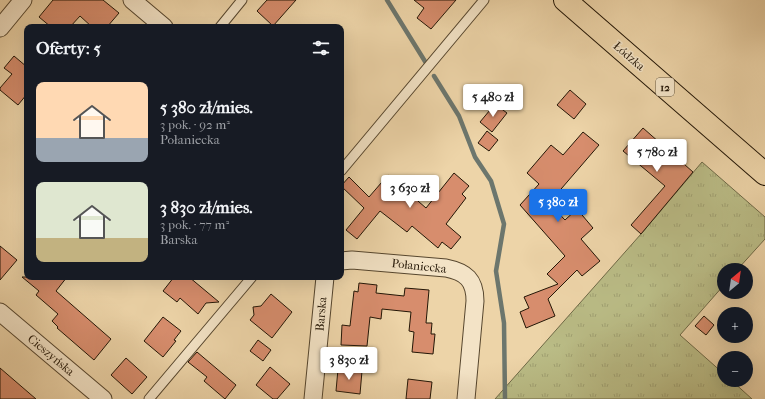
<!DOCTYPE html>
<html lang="pl">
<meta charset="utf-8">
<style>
body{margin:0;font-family:"IM FELL French Canon",serif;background:#242831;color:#f1f3f6;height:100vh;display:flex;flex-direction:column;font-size:15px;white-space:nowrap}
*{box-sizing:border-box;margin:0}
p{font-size:13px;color:#9ea1a6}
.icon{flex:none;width:22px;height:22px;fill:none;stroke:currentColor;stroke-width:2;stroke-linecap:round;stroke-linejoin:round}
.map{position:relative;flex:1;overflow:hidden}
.sheet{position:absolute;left:24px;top:24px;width:320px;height:256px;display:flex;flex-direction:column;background:#171b24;border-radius:8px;box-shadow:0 4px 16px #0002}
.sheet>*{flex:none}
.needle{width:26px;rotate:29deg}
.tools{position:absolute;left:717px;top:263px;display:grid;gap:8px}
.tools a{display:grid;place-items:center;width:36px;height:36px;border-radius:50%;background:#171b24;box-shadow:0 4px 16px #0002;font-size:20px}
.price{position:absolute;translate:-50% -34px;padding:0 9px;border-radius:4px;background:#fff;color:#222;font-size:13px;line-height:26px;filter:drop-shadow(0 1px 2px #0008)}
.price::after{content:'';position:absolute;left:50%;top:24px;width:12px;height:9px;margin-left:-6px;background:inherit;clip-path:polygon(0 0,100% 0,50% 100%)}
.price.active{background:#1a73e8;color:#fff}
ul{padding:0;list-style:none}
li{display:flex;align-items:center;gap:12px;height:100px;padding:0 12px}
li span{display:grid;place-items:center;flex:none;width:112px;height:80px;border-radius:8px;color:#555}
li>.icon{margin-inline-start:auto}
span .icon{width:48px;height:48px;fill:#fffc;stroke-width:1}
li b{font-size:17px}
h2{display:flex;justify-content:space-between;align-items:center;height:48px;padding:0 12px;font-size:17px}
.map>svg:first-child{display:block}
.grass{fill:url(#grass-tufts);stroke:#6e6946}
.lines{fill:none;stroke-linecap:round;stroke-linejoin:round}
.stream{stroke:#6c766d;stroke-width:4.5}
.building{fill:#d78d6d;stroke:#231606}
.lane-casing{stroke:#56462e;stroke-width:11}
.street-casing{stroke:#56462e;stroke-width:19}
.primary-casing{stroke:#231606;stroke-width:24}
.lane{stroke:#f3e3c6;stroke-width:9}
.street{stroke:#f3e3c6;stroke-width:17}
.primary{stroke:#edd4a8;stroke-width:22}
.labels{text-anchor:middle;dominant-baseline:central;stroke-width:3;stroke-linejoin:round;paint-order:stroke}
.shield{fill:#f3e3c6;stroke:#615440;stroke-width:1}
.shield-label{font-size:11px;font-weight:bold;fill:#231606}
.street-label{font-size:12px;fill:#231606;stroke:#f3e3c6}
</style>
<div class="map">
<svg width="765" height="399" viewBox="0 0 765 399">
<defs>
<pattern id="grass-tufts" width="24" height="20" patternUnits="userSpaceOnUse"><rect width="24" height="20" fill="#babc86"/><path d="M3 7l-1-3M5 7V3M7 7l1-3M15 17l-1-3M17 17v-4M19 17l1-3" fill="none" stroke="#a0a172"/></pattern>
</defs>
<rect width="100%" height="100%" fill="#edd4a8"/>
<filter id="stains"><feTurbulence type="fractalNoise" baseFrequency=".005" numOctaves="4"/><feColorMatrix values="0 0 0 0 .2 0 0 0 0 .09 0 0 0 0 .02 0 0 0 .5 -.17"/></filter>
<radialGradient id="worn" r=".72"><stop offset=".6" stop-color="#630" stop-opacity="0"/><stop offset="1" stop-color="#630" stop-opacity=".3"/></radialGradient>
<!-- grass -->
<polygon class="grass" points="702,162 765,217 765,239 737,270 724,270 724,285 680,335 724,374 724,380 731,380 752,399 495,399 641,234"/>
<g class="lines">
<!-- stream -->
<g class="stream">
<polyline points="387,0 426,63"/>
<polyline points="434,76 459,116 475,157 491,181 504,224 496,271 504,323 505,399"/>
</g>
</g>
<!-- building -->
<g class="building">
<polygon points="53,0 103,0 119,13 107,27 92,27 80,16 70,27 51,27 39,17"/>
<polygon points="267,0 296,0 273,26 257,11"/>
<polygon points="414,0 456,0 431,29 417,18 424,8"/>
<polygon points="14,56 27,67 27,94 18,105 0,90 0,88 12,74 4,68"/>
<polygon points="570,90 586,104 574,119 557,105"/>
<polygon points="495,104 507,113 492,132 480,122"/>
<polygon points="643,128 693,172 641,234 631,225 665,186 623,151"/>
<polygon points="487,131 498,140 489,151 478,143"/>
<polygon points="583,132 599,145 549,203 565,220 577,209 593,228 581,239 600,261 582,276 577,270 548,299 555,316 526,328 520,312 529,308 524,297 558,284 547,274 565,256 520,205 539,184 527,173 551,145 563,155"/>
<polygon points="454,173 469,186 462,194 466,198 446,224 461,237 451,249 442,242 438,248 412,226 407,232 380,211 357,239 346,230 364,208 341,186 349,177 369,197 388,175 426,208"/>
<polygon points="0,246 17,260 0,280"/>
<polygon points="22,277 67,277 56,291 111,339 94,360 57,328 58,327 52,321 58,314 36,295 39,291"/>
<polygon points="174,277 189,277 219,302 206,303 198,314 180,298 177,302 163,291"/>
<polygon points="359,283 377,285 376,293 404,296 405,288 429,290 426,323 432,323 431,334 435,334 433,354 412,352 414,332 409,331 411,312 382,309 381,319 370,317 367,346 341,345 342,325 350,326 354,291 358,292"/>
<polygon points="271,294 292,312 272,338 250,320 254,315 253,307 261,306"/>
<polygon points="704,316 714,325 706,335 695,326"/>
<polygon points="163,317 181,331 174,340 176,341 163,357 144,341"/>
<polygon points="258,340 271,350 263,361 250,351"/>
<polygon points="197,352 236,385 225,399 204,381 207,377 188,362"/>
<polygon points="126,358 147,377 132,394 111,375"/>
<polygon points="270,367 290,384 277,399 273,399 256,385"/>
<polygon points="0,368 36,399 0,399"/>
<polygon points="338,369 362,371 360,394 336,391"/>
<polygon points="408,379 432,382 430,399 406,399"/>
</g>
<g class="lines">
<!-- lane casing -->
<g class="lane-casing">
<g id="lane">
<polyline points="220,27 242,0"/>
<polyline points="341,171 484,0"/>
<polyline points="149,399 252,277"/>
</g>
</g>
<!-- street casing -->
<g class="street-casing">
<g id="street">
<polyline points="132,0 164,27"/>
<polyline points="0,28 23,0"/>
<path d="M341 261 352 260 446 268C466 272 475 280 475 301L466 399"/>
<polyline points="0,312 103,399"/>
<polyline points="313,399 325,277"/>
</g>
</g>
<!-- primary casing -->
<g class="primary-casing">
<polyline id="primary" points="565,0 765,174"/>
</g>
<!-- lane -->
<use href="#lane" class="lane"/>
<!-- street -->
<use href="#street" class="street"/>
<!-- primary -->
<use href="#primary" class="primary"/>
</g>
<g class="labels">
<!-- shield labels -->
<rect class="shield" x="656" y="78" width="18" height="18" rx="3"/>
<g class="shield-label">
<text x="665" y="87">12</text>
</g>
<!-- street labels -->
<g class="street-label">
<text transform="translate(629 56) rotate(41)">Łódzka</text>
<text transform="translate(419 266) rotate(6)">Połaniecka</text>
<text transform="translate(321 314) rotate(-85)">Barska</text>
<text transform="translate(51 355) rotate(40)">Cieszyńska</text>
</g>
</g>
<rect width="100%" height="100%" filter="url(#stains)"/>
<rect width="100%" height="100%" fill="url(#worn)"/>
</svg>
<div class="tools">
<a><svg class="needle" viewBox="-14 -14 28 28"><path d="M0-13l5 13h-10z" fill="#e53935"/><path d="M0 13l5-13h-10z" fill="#9ea1a6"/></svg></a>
<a>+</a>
<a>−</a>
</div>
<b class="price" style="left:493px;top:118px">5 480 zł</b>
<b class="price" style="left:657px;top:173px">5 780 zł</b>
<b class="price" style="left:410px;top:209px">3 630 zł</b>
<b class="price active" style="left:558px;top:223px">5 380 zł</b>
<b class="price" style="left:349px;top:381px">3 830 zł</b>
<section class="sheet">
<h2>Oferty: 5<svg class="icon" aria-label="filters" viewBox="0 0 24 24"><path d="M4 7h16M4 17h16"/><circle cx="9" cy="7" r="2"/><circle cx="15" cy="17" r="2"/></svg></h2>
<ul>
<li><span style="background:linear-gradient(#ffd9b3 70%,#9aa5b1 0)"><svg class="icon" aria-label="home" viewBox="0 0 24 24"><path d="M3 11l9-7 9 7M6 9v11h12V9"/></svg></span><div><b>5 380 zł/mies.</b><p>3 pok. · 92 m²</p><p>Połaniecka</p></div></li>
<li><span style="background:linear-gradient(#dfe7d0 70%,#c2b280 0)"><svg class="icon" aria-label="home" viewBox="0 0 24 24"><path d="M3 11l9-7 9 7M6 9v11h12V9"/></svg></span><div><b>3 830 zł/mies.</b><p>3 pok. · 77 m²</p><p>Barska</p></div></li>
</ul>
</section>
</div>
